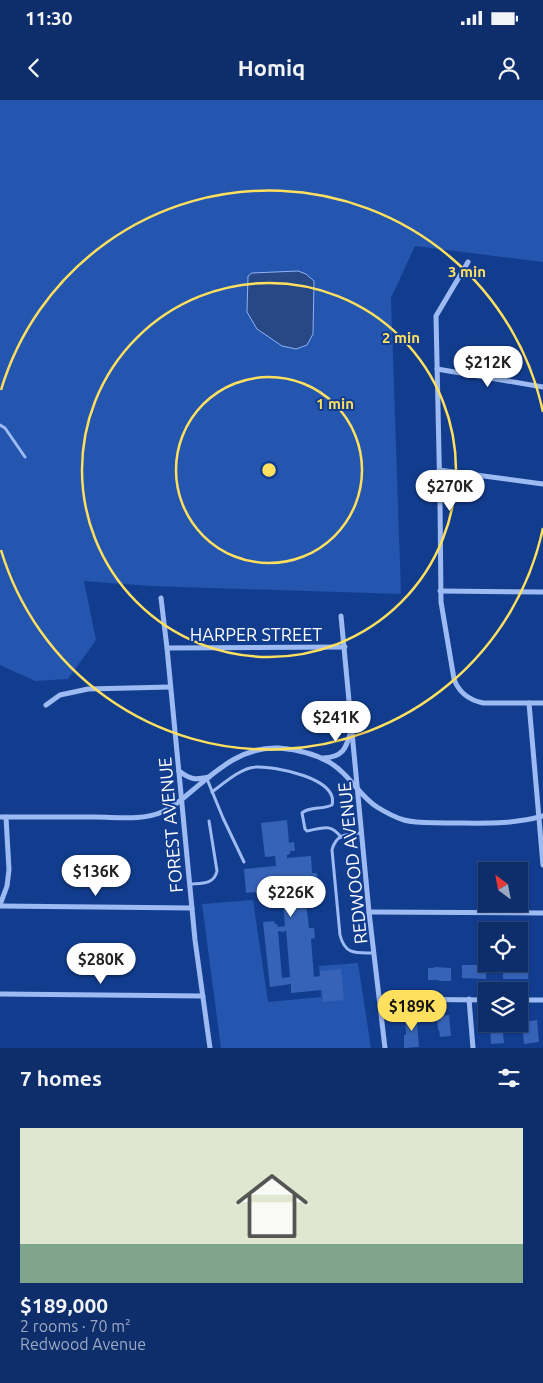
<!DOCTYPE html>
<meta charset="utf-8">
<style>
body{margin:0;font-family:Ubuntu,sans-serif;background:#173671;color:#f1f3f6;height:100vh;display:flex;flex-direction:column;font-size:19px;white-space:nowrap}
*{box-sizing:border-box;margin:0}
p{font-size:16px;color:#9ba8c1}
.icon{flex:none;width:28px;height:28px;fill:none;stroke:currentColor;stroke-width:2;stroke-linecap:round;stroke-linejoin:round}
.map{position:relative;height:948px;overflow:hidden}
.sheet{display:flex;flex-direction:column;background:#0e2e6b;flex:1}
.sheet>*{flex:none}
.needle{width:32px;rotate:328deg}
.controls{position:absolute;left:478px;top:762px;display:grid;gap:10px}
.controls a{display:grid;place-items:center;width:50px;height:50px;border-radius:0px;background:#0e2e6b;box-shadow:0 1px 4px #0004,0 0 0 1px #2e4a7e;font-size:25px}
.price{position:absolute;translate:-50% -42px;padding:0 11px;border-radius:18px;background:#fff;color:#222;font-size:16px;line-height:32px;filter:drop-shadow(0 1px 2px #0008)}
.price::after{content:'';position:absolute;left:50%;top:30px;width:15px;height:11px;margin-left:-8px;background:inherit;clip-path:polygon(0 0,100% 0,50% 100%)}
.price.current{background:#ffe05e;color:#111}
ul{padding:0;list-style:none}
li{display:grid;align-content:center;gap:10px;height:265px;padding:0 20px}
li span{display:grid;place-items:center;height:155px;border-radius:0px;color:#555}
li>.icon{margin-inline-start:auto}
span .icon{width:90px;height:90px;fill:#fffc;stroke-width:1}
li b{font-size:21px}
h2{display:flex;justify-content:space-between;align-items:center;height:60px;padding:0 20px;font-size:21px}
.status{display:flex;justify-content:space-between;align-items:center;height:35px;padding:0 25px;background:#0e2e6b;direction:ltr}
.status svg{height:14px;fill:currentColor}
header{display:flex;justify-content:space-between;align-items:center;height:65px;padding:0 20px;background:#0e2e6b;font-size:22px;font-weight:600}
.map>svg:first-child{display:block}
.green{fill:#2455af;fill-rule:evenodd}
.water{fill:#274785;stroke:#8eb4f5}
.building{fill:#3663b7;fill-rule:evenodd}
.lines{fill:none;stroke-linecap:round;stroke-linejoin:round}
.service{stroke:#9dbbf2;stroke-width:3}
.minor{stroke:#9dbbf2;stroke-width:5}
.ring{fill:none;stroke:#ffe05e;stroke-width:2.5}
.labels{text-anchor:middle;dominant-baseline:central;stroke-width:4;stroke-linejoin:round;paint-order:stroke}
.street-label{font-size:18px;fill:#fff;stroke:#123d8f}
.centre{fill:#ffe05e;stroke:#123d8f;stroke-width:2.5}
.ring-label{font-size:15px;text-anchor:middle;font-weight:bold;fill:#ffe05e;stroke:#123d8f;stroke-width:4;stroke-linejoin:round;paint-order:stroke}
</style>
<div class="status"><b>11:30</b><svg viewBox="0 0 49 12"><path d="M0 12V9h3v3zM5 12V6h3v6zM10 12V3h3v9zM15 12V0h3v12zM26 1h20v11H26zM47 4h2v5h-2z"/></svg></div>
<header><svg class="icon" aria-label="back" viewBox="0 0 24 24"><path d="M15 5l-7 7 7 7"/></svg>Homiq<svg class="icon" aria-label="person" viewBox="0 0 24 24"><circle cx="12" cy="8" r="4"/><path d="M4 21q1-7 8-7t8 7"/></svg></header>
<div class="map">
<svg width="543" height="948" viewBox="0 0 543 948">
<rect width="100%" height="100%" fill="#123d8f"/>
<!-- green -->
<g class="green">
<path d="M0 0H543V162L415 146 391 198 401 494 150 486 84 481 96 540 68 579 35 581 0 565ZM306 174 314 181 313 234 247 212 248 191Z"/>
<polygon points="253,800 268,902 321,897 319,866 358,863 371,948 221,948 202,804"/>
</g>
<!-- water -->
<polygon class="water" points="298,171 306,174 314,181 313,234 307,245 296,249 282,246 257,229 247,212 248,176 252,173"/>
<!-- building -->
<g class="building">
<path d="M287 720 289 743 294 742 295 751H290V754L287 755V758L311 756 312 773H317L318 785 304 786 309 828H314L315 838 311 839 314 877 320 876V871L341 869 344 900 323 902 322 890 291 893V884L270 887 263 822 274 821 275 824H277L278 827 285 826 282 788 279 789 280 790 246 793 244 769 276 766 275 756 265 757 261 723ZM286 830 290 877 282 878 278 831 284 832Z"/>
<polygon points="462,865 486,865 486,879 462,878"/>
<polygon points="503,866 529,866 528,879 503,879"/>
<polygon points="434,867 451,868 451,881 439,881 439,880 428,880 428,868 434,868"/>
<polygon points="420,915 420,923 417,923 419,947 404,948 404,935 406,935 406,932 405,916"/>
<polygon points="449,915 451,936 440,937 439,930 438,930 437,916"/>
<polygon points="537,920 539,942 524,944 522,922"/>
<polygon points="490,924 502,924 504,943 491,944"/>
</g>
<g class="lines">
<!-- service -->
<g class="service">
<polyline points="0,325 5,328 25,357"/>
<polyline points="207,679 223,718 244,762"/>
<path d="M212 692C223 684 242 667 256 667 274 666 339 678 332 705 322 710 310 706 302 713L305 729 307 731C323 728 330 723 341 737"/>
<path d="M361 733C347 734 336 734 332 750L340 835C345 855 356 853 373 853"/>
<path d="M190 784C201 783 214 785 217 771L209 721"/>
</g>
<!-- minor -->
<g class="minor">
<path d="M468 162 436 216 440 400 441 502 454 579C459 593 469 600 483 603H543"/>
<polyline points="437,269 543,287"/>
<polyline points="439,370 543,384"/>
<polyline points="440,491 543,492"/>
<polyline points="161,498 167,548 195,840 210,948"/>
<polyline points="341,516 369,812 385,948"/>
<polyline points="167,548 345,547"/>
<polyline points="529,603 543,765"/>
<polyline points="46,605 60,595 88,589 170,587"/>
<path d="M323 658C343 657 346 649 351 631"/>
<path d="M179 671C191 680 195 680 209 677"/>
<path d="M0 717C32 717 63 717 95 717 116 717 142 721 162 712 174 707 184 698 193 690 218 669 244 646 279 648 301 650 326 656 342 672 354 683 363 698 377 707 385 712 394 717 404 720 418 724 434 722 449 723 481 723 512 725 543 716"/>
<polyline points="0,805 7,786 9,770 6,717"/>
<polyline points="0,806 192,808"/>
<polyline points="369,812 543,813"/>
<polyline points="0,894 203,896"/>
<polyline points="380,899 486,900"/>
<polyline points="469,899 473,948"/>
<polyline points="519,900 543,900"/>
</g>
</g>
<!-- distance rings -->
<g class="ring">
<circle cx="269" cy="370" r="93"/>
<circle cx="269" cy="370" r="187"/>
<path d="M543 428A280 280 0 0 1 1 450M1 290A280 280 0 0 1 543 312"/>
</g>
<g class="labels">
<!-- street labels -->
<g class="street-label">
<text x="256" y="534">HARPER STREET</text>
<text transform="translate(170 725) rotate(-95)">FOREST AVENUE</text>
<text transform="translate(352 763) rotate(-96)">REDWOOD AVENUE</text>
</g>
</g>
<circle cx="269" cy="370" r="8" class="centre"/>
<g class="ring-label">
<text x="467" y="177">3 min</text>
<text x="401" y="243">2 min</text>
<text x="335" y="309">1 min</text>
</g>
</svg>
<div class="controls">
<a><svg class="needle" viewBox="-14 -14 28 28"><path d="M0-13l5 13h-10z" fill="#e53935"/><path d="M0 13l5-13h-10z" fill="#9ba8c1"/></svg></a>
<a><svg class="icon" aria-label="locate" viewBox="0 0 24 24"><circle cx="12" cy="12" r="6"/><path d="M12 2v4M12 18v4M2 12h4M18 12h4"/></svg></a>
<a><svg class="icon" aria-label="layers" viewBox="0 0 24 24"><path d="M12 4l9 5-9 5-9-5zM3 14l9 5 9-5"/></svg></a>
</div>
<b class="price" style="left:488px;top:288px">$212K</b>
<b class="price" style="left:450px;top:412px">$270K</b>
<b class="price" style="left:336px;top:643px">$241K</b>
<b class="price" style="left:96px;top:797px">$136K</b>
<b class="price" style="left:291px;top:818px">$226K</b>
<b class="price" style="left:101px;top:885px">$280K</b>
<b class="price current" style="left:412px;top:932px">$189K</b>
</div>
<section class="sheet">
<h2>7 homes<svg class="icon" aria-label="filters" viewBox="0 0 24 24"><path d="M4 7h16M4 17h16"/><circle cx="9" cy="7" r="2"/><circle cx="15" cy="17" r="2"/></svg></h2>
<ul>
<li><span style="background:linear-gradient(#dfe7d0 75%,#7fa58c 0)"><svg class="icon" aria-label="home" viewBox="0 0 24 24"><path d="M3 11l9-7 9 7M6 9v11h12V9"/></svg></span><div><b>$189,000</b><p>2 rooms · 70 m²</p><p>Redwood Avenue</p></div></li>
</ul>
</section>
